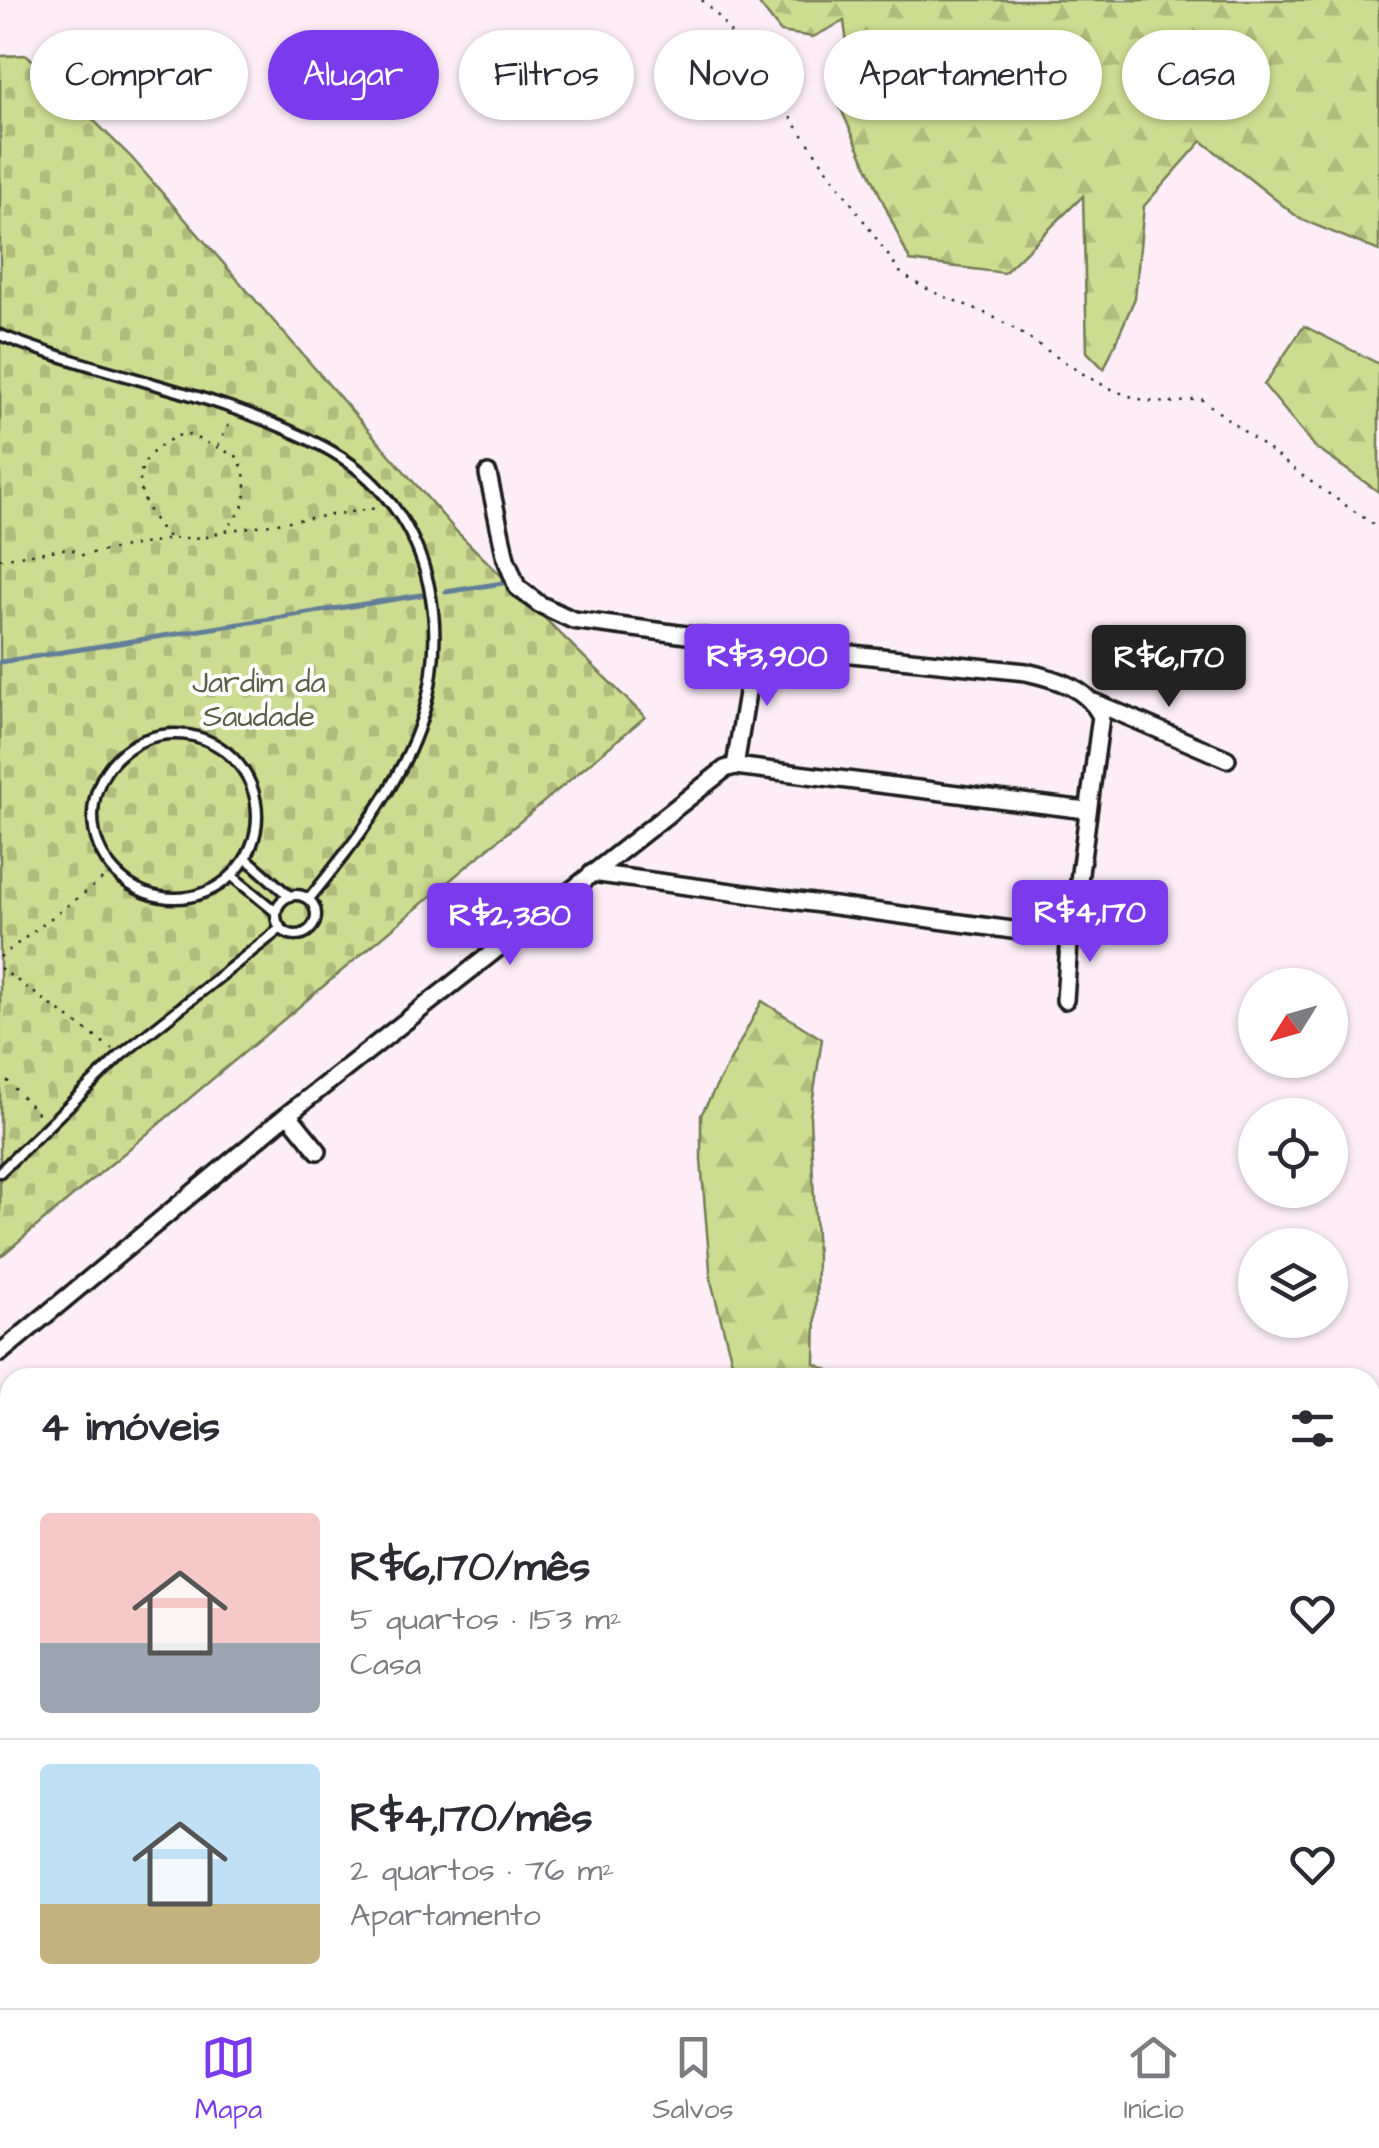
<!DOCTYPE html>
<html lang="pt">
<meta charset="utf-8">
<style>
body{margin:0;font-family:"Architects Daughter",sans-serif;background:#f2f2f3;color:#2b2b33;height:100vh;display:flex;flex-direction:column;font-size:38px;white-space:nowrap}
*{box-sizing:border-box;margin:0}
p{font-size:32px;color:#7c7c81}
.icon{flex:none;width:55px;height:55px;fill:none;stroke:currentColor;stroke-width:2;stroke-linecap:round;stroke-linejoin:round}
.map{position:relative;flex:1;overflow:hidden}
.drawer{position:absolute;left:0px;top:1368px;width:1380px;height:642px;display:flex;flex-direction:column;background:#fff;border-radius:30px 30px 0 0;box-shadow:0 2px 8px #0004}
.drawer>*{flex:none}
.guide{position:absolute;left:30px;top:30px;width:1320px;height:90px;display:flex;gap:20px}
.needle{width:65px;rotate:233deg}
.buttons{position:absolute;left:1238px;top:968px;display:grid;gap:20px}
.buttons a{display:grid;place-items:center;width:110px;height:110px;border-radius:50%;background:#fff;box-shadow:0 2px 8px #0004;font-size:50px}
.price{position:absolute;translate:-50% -85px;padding:0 22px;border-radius:10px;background:#7c3aed;color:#fff;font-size:32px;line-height:65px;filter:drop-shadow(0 2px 5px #0008)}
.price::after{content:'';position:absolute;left:50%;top:60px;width:30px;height:22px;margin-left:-15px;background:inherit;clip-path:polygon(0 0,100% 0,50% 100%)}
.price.current{background:#222;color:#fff}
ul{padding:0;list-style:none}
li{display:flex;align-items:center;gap:30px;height:250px;padding:0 40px}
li+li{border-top:2px solid #e1e1e2}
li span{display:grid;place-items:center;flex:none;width:280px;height:200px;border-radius:10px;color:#555}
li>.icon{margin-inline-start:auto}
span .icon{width:120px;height:120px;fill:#fffc;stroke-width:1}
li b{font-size:42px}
h2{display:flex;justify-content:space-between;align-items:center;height:120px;padding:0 40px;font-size:42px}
.pill{padding:0 35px;border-radius:45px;background:#fff;box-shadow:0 2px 8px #0004;font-size:35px;line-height:90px}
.pill.current{background:#7c3aed;color:#fff}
.menu{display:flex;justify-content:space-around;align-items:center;height:140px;border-top:2px solid #e1e1e2;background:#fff;font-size:28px;color:#7c7c81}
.menu a{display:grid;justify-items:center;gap:5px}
.menu .current{color:#7c3aed}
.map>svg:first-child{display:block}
.forest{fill:url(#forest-firs);stroke:#747c56;stroke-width:2.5}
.cemetery{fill:url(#cemetery-stones);stroke:#747c56;stroke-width:2.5}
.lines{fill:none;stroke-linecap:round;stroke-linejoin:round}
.stream{stroke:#627e99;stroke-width:5}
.lane-casing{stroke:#1c1c1c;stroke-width:15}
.street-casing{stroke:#1c1c1c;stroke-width:22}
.path{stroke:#1c1c1c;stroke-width:2.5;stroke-dasharray:2.5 8;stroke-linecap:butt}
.lane{stroke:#fff;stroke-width:8}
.street{stroke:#fff;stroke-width:15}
.labels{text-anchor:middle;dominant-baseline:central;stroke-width:8;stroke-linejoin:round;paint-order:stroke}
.park-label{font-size:30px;fill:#5a5f45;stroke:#fff}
</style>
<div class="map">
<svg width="1379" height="2008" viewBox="0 0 1379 2008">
<defs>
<pattern id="forest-firs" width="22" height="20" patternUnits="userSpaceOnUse" patternTransform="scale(2.5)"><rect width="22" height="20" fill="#ccdc90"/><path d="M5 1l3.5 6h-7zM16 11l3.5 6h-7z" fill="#afbc7c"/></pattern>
<pattern id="cemetery-stones" width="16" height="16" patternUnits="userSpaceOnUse" patternTransform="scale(2.5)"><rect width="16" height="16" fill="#ccdc90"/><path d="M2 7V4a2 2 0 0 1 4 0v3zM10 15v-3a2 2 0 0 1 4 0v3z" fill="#afbc7c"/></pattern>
</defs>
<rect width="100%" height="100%" fill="#fcedf7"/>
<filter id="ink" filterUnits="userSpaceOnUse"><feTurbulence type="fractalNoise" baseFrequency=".01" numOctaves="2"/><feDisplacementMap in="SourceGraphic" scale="20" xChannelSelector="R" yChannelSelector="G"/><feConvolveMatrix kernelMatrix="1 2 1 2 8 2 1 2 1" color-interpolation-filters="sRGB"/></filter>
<g filter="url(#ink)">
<!-- forest -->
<g class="forest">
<polygon points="756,0 1379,0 1379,251 1300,219 1202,141 1144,206 1135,298 1104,369 1087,352 1083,196 1004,273 910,261 835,96 848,52 844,21 813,37 781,32"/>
<polygon points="1304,326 1379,364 1379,492 1316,448 1264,385"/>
<polygon points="762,1001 822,1039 810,1117 817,1257 815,1364 843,1377 736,1377 711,1281 701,1160 701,1115"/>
<polygon points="1379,1626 1379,2008 588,2008 599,2000 1370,2000 1370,1627"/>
</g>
<!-- cemetery -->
<polygon class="cemetery" points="27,55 131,157 457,532 645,717 0,1257 0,56"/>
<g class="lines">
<!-- stream -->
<g class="stream">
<polyline points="446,592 509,582"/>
<polyline points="0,662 421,595"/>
</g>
<!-- lane casing -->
<g class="lane-casing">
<g id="lane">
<path d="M0 335C105 377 221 393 322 446 440 507 461 650 404 762 379 812 344 856 309 899"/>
<circle cx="175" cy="816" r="82"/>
<polyline points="246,858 288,895"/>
<polyline points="232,876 276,912"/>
<circle cx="296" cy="915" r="20"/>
<polyline points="0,1172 121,1055 281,928"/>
</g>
</g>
<!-- street casing -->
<g class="street-casing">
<g id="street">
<path d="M488 474 506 559 517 587 539 604 573 620 755 644 1026 672C1056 679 1086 687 1101 716L1074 918 1067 933 1027 932 592 873"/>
<polyline points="1094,702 1227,759"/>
<polyline points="735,766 755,644"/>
<polyline points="1065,1000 1069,944 1067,933"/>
<polyline points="288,1114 318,1151"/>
<polyline points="0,1353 288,1114 725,769 735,766 1086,810"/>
</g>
</g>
<!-- path -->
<g class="path">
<path d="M702 0 720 18 900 272C930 296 964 301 997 319 1060 352 1122 421 1200 398L1307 479 1379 528"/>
<polyline points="218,446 230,422"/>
<path d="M168 537C131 494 125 457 185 433L238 457C251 487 249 507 225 530"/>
<polyline points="0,559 70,548 82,555 170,539 207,537 224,531 377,508"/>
<polyline points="0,957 113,871"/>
<polyline points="0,968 112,1049"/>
<polyline points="0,1073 40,1116"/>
</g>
<!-- lane -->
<use href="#lane" class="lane"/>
<!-- street -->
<use href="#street" class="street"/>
</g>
</g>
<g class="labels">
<!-- park labels -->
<g class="park-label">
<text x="259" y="683">Jardim da<tspan x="259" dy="34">Saudade</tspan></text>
</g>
</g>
</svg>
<div class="buttons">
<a><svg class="needle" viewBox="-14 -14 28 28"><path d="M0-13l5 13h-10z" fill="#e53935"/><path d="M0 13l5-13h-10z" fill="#7c7c81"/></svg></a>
<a><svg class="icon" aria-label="locate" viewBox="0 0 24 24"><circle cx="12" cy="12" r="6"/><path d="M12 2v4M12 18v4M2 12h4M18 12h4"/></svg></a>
<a><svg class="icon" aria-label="layers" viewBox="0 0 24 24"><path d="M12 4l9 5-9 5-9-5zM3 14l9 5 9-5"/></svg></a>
</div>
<b class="price" style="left:767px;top:709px">R$3,900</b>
<b class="price current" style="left:1169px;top:710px">R$6,170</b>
<b class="price" style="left:1090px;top:965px">R$4,170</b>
<b class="price" style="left:510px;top:968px">R$2,380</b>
<div class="guide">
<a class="pill">Comprar</a>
<a class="pill current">Alugar</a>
<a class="pill">Filtros</a>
<a class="pill">Novo</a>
<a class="pill">Apartamento</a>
<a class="pill">Casa</a>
</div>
<section class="drawer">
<h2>4 imóveis<svg class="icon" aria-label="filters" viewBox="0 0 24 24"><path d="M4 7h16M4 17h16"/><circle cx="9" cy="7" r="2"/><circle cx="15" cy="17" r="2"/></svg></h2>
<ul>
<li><span style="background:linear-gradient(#f6c9c9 65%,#9aa5b1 0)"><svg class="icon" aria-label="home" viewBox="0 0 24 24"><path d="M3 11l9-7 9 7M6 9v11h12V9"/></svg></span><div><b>R$6,170/mês</b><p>5 quartos · 153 m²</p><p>Casa</p></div><svg class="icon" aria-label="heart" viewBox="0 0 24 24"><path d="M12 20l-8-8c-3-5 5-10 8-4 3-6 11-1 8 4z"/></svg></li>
<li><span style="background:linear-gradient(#bfe0f5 70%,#c2b280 0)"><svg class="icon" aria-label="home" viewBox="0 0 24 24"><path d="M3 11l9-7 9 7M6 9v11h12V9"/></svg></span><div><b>R$4,170/mês</b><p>2 quartos · 76 m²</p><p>Apartamento</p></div><svg class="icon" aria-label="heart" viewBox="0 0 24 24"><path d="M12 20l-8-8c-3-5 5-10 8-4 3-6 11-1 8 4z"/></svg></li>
</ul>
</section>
</div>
<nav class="menu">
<a class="current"><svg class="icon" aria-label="map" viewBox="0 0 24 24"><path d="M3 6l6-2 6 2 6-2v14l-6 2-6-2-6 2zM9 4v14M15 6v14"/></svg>Mapa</a>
<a><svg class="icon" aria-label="saved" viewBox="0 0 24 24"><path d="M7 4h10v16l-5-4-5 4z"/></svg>Salvos</a>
<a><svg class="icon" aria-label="home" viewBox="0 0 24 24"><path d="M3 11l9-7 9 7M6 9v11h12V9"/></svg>Início</a>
</nav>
